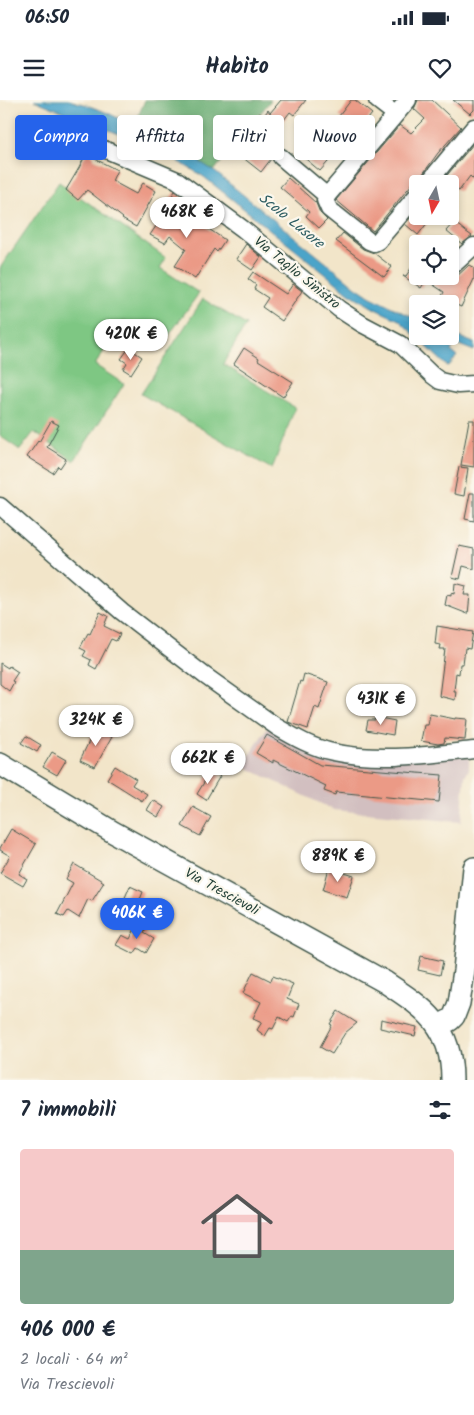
<!DOCTYPE html>
<html lang="it">
<meta charset="utf-8">
<style>
body{margin:0;font-family:Kalam,sans-serif;background:#f6f6f7;color:#1f2937;height:100vh;display:flex;flex-direction:column;font-size:19px;white-space:nowrap}
*{box-sizing:border-box;margin:0}
p{font-size:16px;color:#747a83}
.icon{flex:none;width:28px;height:28px;fill:none;stroke:currentColor;stroke-width:2;stroke-linecap:round;stroke-linejoin:round}
.map{position:relative;height:980px;overflow:hidden}
.details{display:flex;flex-direction:column;background:#fff;flex:1}
.details>*{flex:none}
.top-card{position:absolute;left:15px;top:15px;width:445px;height:45px;display:flex;gap:10px}
.needle{width:32px;rotate:189deg}
.buttons{position:absolute;left:409px;top:75px;display:grid;gap:10px}
.buttons a{display:grid;place-items:center;width:50px;height:50px;border-radius:5px;background:#fff;box-shadow:0 2px 8px #0003;font-size:25px}
.price{position:absolute;translate:-50% -42px;padding:0 11px;border-radius:18px;background:#fff;color:#222;font-size:16px;line-height:32px;filter:drop-shadow(0 1px 2px #0008)}
.price::after{content:'';position:absolute;left:50%;top:30px;width:15px;height:11px;margin-left:-8px;background:inherit;clip-path:polygon(0 0,100% 0,50% 100%)}
.price.on{background:#2563eb;color:#fff}
ul{padding:0;list-style:none}
li{display:grid;align-content:center;gap:10px;height:265px;padding:0 20px}
li span{display:grid;place-items:center;height:155px;border-radius:5px;color:#555}
li>.icon{margin-inline-start:auto}
span .icon{width:90px;height:90px;fill:#fffc;stroke-width:1}
li b{font-size:21px}
h2{display:flex;justify-content:space-between;align-items:center;height:60px;padding:0 20px;font-size:21px}
.pill{padding:0 18px;border-radius:5px;background:#fff;box-shadow:0 2px 8px #0003;font-size:18px;line-height:45px}
.pill.on{background:#2563eb;color:#fff}
.status{display:flex;justify-content:space-between;align-items:center;height:35px;padding:0 25px;background:#fff;direction:ltr}
.status svg{height:14px;fill:currentColor}
header{display:flex;justify-content:space-between;align-items:center;height:65px;padding:0 20px;background:#fff;font-size:22px;font-weight:700}
.map>svg:first-child{display:block}
.industrial{fill:#d2bfc0}
.green{fill:#7ec783;stroke:#4e825c}
.forest{fill:#66ac71;stroke:#427452}
.water{fill:#4ba4c9;stroke:#35707e}
.building{fill:#eb9a86}
.lines{fill:none;stroke-linecap:round;stroke-linejoin:round}
.minor-casing{stroke:#3f564a;stroke-width:19}
.major-casing{stroke:#3f564a;stroke-width:24}
.minor{stroke:#fff;stroke-width:16}
.major{stroke:#fff;stroke-width:21}
.labels{text-anchor:middle;dominant-baseline:central;stroke-width:4.5;stroke-linejoin:round;paint-order:stroke}
.street-label{font-size:14px;fill:#1f3d34;stroke:#fbf7ec}
.water-label{font-size:15px;font-style:italic;fill:#2c5c61;stroke:#fbf7ec}
</style>
<div class="status"><b>06:50</b><svg viewBox="0 0 49 12"><path d="M0 12V9h3v3zM5 12V6h3v6zM10 12V3h3v9zM15 12V0h3v12zM26 1h20v11H26zM47 4h2v5h-2z"/></svg></div>
<header><svg class="icon" aria-label="menu" viewBox="0 0 24 24"><path d="M4 6h16M4 12h16M4 18h16"/></svg>Habito<svg class="icon" aria-label="heart" viewBox="0 0 24 24"><path d="M12 20l-8-8c-3-5 5-10 8-4 3-6 11-1 8 4z"/></svg></header>
<div class="map">
<svg width="474" height="980" viewBox="0 0 474 980">
<rect width="100%" height="100%" fill="#fbf7ec"/>
<filter id="ink" filterUnits="userSpaceOnUse"><feTurbulence type="fractalNoise" baseFrequency=".02" numOctaves="2"/><feDisplacementMap in="SourceGraphic" scale="10" xChannelSelector="R" yChannelSelector="G"/><feConvolveMatrix kernelMatrix="1 2 1 2 8 2 1 2 1" color-interpolation-filters="sRGB"/></filter>
<filter id="wash" filterUnits="userSpaceOnUse"><feTurbulence type="fractalNoise" baseFrequency=".0096" numOctaves="4" result="noise"/><feDisplacementMap in="SourceGraphic" scale="20" xChannelSelector="R" yChannelSelector="G"/><feGaussianBlur stdDeviation="1.12" result="paint"/><feColorMatrix in="noise" values="0 0 0 0 0 0 0 0 0 0 0 0 0 0 0 0 0 1.4 0 .05"/><feComposite in="paint" operator="in"/></filter>
<g filter="url(#wash)">
<rect width="100%" height="100%" fill="#f2e5c9"/>
<!-- industrial -->
<polygon class="industrial" points="268,626 317,653 469,655 469,669 465,676 461,722 334,710 243,666"/>
<!-- green -->
<g class="green">
<polygon points="59,82 166,158 160,168 199,193 162,245 124,220 95,265 124,284 74,361 34,332 20,350 0,336 0,168"/>
<polygon points="203,199 246,225 223,264 295,308 272,369 141,294"/>
</g>
<!-- forest -->
<polygon class="forest" points="145,0 271,0 214,71 175,46 134,26"/>
<!-- water -->
<path class="water" d="M34 0H68L84 4 108 13 175 46 214 71 356 187 371 197 417 219 418 236H450V233L474 243V251L459 245 453 246 451 251 457 256 449 266H447L399 220 375 209 349 193 204 77C151 43 91 24 34 0Z"/>
<g id="blocks">
<!-- building -->
<g class="building">
<polygon points="281,0 306,0 294,15 290,12 264,46 272,53 271,59 261,72 237,53 232,59 225,53 237,38 243,43 257,24 254,20 260,13 263,17 268,10 270,13"/>
<polygon points="351,0 355,0 372,14 358,31 339,16"/>
<polygon points="418,0 432,0 461,27 438,53 417,82 414,85 412,84 373,131 336,100 400,25 411,33 425,19 414,9"/>
<polygon points="453,0 474,0 474,10 470,14"/>
<polygon points="315,39 334,55 320,71 301,55"/>
<polygon points="474,43 474,80 470,76 459,91 443,80"/>
<polygon points="87,52 94,56 93,58 117,70 112,81 136,94 143,83 156,91 136,127 122,119 123,118 87,90 78,100 66,90 79,68"/>
<polygon points="288,78 316,103 320,113 327,120 319,128 306,116 309,112 280,87"/>
<polygon points="175,91 182,96 181,99 185,102 173,120 190,132 197,121 225,140 217,152 214,149 195,179 175,166 186,149 170,136 165,143 150,135 169,107 166,105"/>
<polygon points="413,115 419,120 421,117 428,122 418,135 405,124"/>
<polygon points="454,122 465,131 472,136 462,144 446,131"/>
<polygon points="343,133 363,149 374,153 392,167 384,177 336,141"/>
<polygon points="246,144 261,157 252,170 236,159"/>
<polygon points="418,158 418,176 445,176 454,179 469,165 474,168 474,179 461,207 441,198 444,192 426,180 421,188 403,176 406,176"/>
<polygon points="253,172 286,194 293,184 302,191 282,221 262,207 268,198 254,189 256,185 248,179"/>
<polygon points="129,248 142,257 131,274 123,269 127,263 121,259"/>
<polygon points="244,248 259,258 258,260 293,282 283,297 234,264"/>
<polygon points="469,320 474,320 474,367 461,365"/>
<polygon points="51,321 59,325 47,347 66,359 60,368 58,366 53,373 27,357 38,341 39,342"/>
<polygon points="459,367 468,368 464,396 454,394"/>
<polygon points="470,393 474,393 474,421 465,419"/>
<polygon points="459,446 474,449 474,469 463,466 460,479 452,477"/>
<polygon points="455,483 466,486 464,495 470,495 468,514 445,505 447,495 451,496 451,493 454,494"/>
<polygon points="100,512 108,516 104,526 120,534 116,541 111,539 96,569 89,565 91,560 83,556 86,551 80,548 88,533 90,534"/>
<polygon points="437,526 473,532 470,549 465,548 463,564 460,564 459,574 456,573 454,591 456,591 455,600 439,596 445,549 440,549 441,545 435,544"/>
<polygon points="0,563 8,568 9,566 18,572 12,581 14,582 9,591 0,584"/>
<polygon points="304,574 328,582 319,609 315,607 308,629 288,622 300,581 302,582"/>
<polygon points="430,614 455,619 455,618 467,619 465,640 445,638 444,643 438,644 421,641 424,625 428,625"/>
<polygon points="375,617 395,621 393,635 366,630 368,620 375,620"/>
<polygon points="96,627 112,637 95,667 80,660"/>
<polygon points="267,635 320,665 442,675 439,702 336,692 335,695 324,691 326,686 273,660 273,663 256,653"/>
<polygon points="26,636 41,645 37,652 21,643"/>
<polygon points="52,652 66,660 57,675 43,667"/>
<polygon points="115,666 136,679 132,685 147,694 142,701 107,679"/>
<polygon points="211,671 220,676 206,700 197,694"/>
<polygon points="153,700 164,707 158,717 147,710"/>
<polygon points="193,707 211,717 200,736 182,726"/>
<polygon points="11,729 36,744 19,774 27,779 23,786 0,773 10,756 0,750 0,748"/>
<polygon points="330,744 341,748 338,758 326,754"/>
<polygon points="74,764 104,782 92,801 88,799 79,818 68,811 64,817 57,814 73,783 66,779"/>
<polygon points="329,768 354,776 347,797 323,790"/>
<polygon points="130,786 143,792 139,802 151,809 145,823 120,809"/>
<polygon points="139,821 148,825 144,833 154,839 146,853 138,848 134,854 116,845 122,835 130,839"/>
<polygon points="421,856 443,861 440,875 418,870"/>
<polygon points="253,872 271,881 273,876 293,884 287,899 299,904 294,917 292,916 288,922 279,917 273,929 270,928 265,936 257,930 262,922 253,918 261,902 243,893"/>
<polygon points="338,911 357,923 345,933 332,954 320,947 332,925 330,924"/>
<polygon points="381,919 417,927 415,936 380,928"/>
</g>
</g>
</g>
<g filter="url(#ink)">
<use href="#blocks" fill-opacity="0" stroke="#3f564a" stroke-width="1"/>
<g class="lines">
<!-- minor casing -->
<g class="minor-casing">
<g id="minor">
<polyline points="377,0 395,14"/>
<polyline points="92,44 177,80 243,129 339,209 362,224 400,244 432,275 440,281 458,285 474,284"/>
<polyline points="281,57 327,96 325,100 329,109 369,141 374,143 378,141 418,94"/>
<polyline points="427,84 474,27"/>
<polyline points="327,96 408,0"/>
<polyline points="450,168 474,146"/>
<path d="M0 406 122 512 204 575 277 627C294 637 313 648 333 652 380 662 427 655 474 650"/>
</g>
</g>
<!-- major casing -->
<g class="major-casing">
<g id="major">
<path d="M0 664 113 732 385 882C426 909 452 926 452 980"/>
<polyline points="438,926 450,920 454,916 459,903 464,871 474,768"/>
</g>
</g>
<!-- minor -->
<use href="#minor" class="minor"/>
<!-- major -->
<use href="#major" class="major"/>
</g>
</g>
<g class="labels">
<!-- street labels -->
<g class="street-label">
<text transform="translate(297 173) rotate(39)">Via Taglio Sinistro</text>
<text transform="translate(222 792) rotate(29)">Via Trescievoli</text>
</g>
<!-- water labels -->
<g class="water-label">
<text transform="translate(291 121) rotate(39)">Scolo Lusore</text>
</g>
</g>
</svg>
<div class="buttons">
<a><svg class="needle" viewBox="-14 -14 28 28"><path d="M0-13l5 13h-10z" fill="#e53935"/><path d="M0 13l5-13h-10z" fill="#747a83"/></svg></a>
<a><svg class="icon" aria-label="locate" viewBox="0 0 24 24"><circle cx="12" cy="12" r="6"/><path d="M12 2v4M12 18v4M2 12h4M18 12h4"/></svg></a>
<a><svg class="icon" aria-label="layers" viewBox="0 0 24 24"><path d="M12 4l9 5-9 5-9-5zM3 14l9 5 9-5"/></svg></a>
</div>
<b class="price" style="left:187px;top:139px">468K €</b>
<b class="price" style="left:131px;top:261px">420K €</b>
<b class="price" style="left:381px;top:626px">431K €</b>
<b class="price" style="left:96px;top:647px">324K €</b>
<b class="price" style="left:208px;top:685px">662K €</b>
<b class="price" style="left:338px;top:783px">889K €</b>
<b class="price on" style="left:137px;top:840px">406K €</b>
<div class="top-card">
<a class="pill on">Compra</a>
<a class="pill">Affitta</a>
<a class="pill">Filtri</a>
<a class="pill">Nuovo</a>
</div>
</div>
<section class="details">
<h2>7 immobili<svg class="icon" aria-label="filters" viewBox="0 0 24 24"><path d="M4 7h16M4 17h16"/><circle cx="9" cy="7" r="2"/><circle cx="15" cy="17" r="2"/></svg></h2>
<ul>
<li><span style="background:linear-gradient(#f6c9c9 65%,#7fa58c 0)"><svg class="icon" aria-label="home" viewBox="0 0 24 24"><path d="M3 11l9-7 9 7M6 9v11h12V9"/></svg></span><div><b>406 000 €</b><p>2 locali · 64 m²</p><p>Via Trescievoli</p></div></li>
</ul>
</section>
